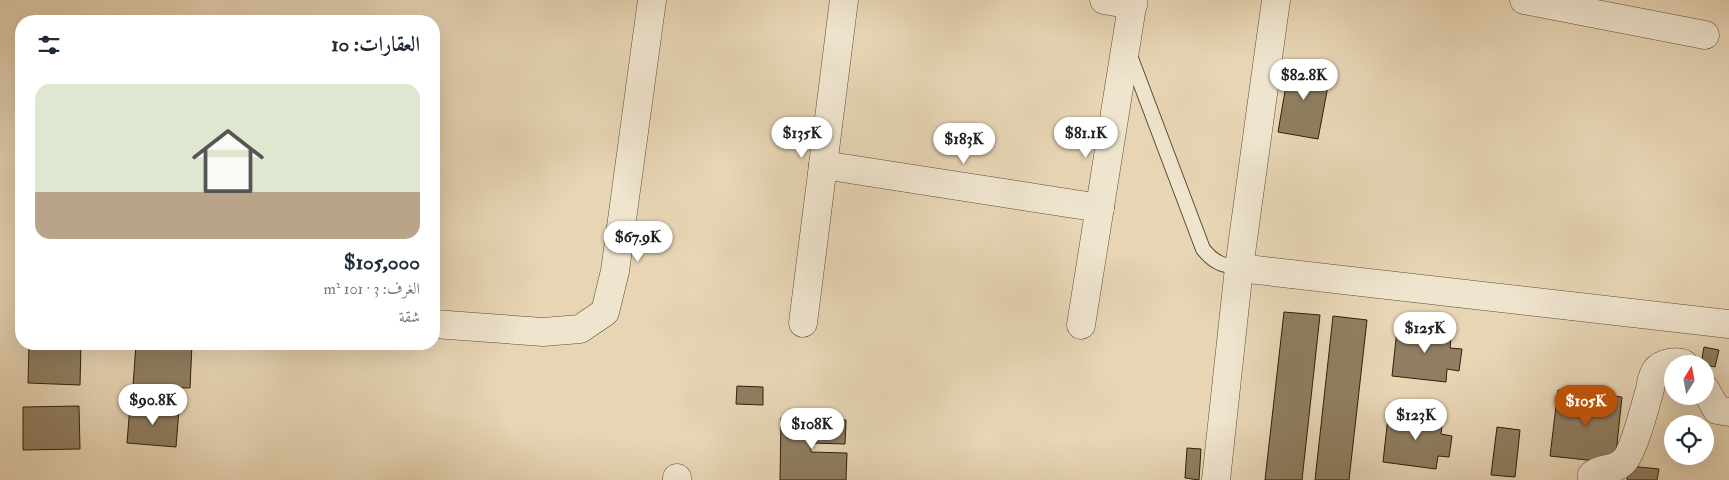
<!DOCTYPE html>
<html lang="ar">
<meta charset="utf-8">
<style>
body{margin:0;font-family:"IM FELL Double Pica",Amiri,serif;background:#f2f2f3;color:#1f2937;direction:rtl;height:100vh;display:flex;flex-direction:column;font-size:19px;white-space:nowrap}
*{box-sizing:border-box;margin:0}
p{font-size:16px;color:#747a83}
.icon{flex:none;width:28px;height:28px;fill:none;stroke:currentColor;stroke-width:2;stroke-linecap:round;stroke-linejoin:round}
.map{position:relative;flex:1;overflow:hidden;direction:ltr}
.sheet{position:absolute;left:15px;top:15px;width:425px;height:335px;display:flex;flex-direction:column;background:#fff;border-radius:20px;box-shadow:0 5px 20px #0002;direction:rtl}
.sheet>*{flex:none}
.needle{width:32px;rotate:11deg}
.tools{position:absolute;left:1664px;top:355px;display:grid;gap:10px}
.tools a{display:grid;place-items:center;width:50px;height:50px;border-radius:50%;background:#fff;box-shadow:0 5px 20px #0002;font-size:25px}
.price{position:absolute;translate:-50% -42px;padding:0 11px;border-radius:18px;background:#fff;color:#222;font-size:16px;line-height:32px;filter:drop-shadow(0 1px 2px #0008)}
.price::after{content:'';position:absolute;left:50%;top:30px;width:15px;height:11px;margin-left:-8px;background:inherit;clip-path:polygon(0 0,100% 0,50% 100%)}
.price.current{background:#b45309;color:#fff}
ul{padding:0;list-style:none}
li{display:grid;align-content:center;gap:10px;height:265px;padding:0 20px}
li span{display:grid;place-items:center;height:155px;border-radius:15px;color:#555}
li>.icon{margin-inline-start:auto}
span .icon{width:90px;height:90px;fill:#fffc;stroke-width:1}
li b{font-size:21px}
h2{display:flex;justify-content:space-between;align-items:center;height:60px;padding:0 20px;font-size:21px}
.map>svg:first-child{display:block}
.building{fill:#8f7e61;stroke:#2f1f08}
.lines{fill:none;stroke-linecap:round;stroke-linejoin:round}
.lane-casing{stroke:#5d4c33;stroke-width:16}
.street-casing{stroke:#5d4c33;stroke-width:29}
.lane{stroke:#efe4ce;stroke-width:14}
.street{stroke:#efe4ce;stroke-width:28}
</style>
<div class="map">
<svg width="1729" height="480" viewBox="0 0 1729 480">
<rect width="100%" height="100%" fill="#e7d5b4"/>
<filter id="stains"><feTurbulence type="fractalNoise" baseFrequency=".004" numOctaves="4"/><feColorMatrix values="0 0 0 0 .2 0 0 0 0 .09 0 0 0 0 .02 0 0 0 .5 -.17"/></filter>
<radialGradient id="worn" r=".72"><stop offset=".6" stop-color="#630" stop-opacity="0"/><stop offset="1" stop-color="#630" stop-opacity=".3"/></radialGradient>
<!-- building -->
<g class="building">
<polygon points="1290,62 1331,70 1318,139 1278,132"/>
<polygon points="1284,312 1320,315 1302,480 1265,480"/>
<polygon points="1333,316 1367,320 1349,480 1315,480"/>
<polygon points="1420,325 1452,329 1450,348 1462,349 1459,371 1447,369 1446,382 1392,376 1397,330 1419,332"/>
<polygon points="29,344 81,344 80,385 28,383"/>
<polygon points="136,344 192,344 190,388 133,386"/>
<polygon points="1704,347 1719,350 1715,367 1701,364"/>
<polygon points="737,386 763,387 763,405 736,404"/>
<polygon points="1558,390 1622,397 1615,463 1550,456"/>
<polygon points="130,405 179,409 176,447 127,443"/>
<polygon points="79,406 80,449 23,450 23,407"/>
<polygon points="1410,411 1443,415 1441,434 1452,436 1449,457 1438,456 1436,469 1383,462 1388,417 1410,419"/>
<polygon points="781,418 846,420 845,444 811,443 811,452 847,453 846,480 780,480"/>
<polygon points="1497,427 1520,430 1515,477 1491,475"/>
<polygon points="1187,448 1201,449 1199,480 1185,478"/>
<polygon points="1629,466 1659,469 1657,480 1627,480"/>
</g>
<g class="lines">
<!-- lane casing -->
<g class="lane-casing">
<path id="lane" d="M1129 53 1203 249C1214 263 1222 265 1239 268"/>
</g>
<!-- street casing -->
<g class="street-casing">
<g id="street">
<polyline points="1104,0 1133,5"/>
<polyline points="1524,0 1705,35"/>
<polyline points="823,165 1100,208"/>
<polyline points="1239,268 1729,324"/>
<polyline points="803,323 844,0"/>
<polyline points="434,324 543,332 580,329 605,312 615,271 652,0"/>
<polyline points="1081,325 1133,0"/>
<polyline points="1705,389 1717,410 1729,412"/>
<polyline points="677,480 677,478"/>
<polyline points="1216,480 1239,268 1276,0"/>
<path d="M1592 480V475C1602 467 1614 471 1623 462 1633 454 1646 403 1650 389 1651 384 1652 375 1656 370 1662 363 1676 360 1684 364"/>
</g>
</g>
<!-- lane -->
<use href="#lane" class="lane"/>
<!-- street -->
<use href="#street" class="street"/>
</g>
<rect width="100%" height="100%" filter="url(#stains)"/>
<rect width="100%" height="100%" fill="url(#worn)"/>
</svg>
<div class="tools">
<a><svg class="needle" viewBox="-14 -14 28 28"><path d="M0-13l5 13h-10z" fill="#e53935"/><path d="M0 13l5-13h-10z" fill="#747a83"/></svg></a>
<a><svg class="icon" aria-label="locate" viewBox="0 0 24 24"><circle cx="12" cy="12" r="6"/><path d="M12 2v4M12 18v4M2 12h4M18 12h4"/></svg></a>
</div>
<b class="price" style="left:1304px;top:101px">$82.8K</b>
<b class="price" style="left:802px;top:159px">$135K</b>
<b class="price" style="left:1086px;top:159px">$81.1K</b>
<b class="price" style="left:964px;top:165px">$183K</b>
<b class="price" style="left:638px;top:263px">$67.9K</b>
<b class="price" style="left:1425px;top:354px">$125K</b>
<b class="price" style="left:153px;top:426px">$90.8K</b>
<b class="price current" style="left:1586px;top:427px">$105K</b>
<b class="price" style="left:1416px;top:441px">$123K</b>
<b class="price" style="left:812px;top:450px">$108K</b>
<section class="sheet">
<h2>العقارات: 10<svg class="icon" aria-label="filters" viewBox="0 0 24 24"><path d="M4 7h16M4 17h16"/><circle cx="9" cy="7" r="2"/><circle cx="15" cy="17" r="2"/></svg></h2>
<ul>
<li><span style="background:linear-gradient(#dfe7d0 70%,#b9a48a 0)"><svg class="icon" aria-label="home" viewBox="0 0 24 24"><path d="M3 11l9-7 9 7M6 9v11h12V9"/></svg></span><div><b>$105,000</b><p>الغرف: 3 · 101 m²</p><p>شقة</p></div></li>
</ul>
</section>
</div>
